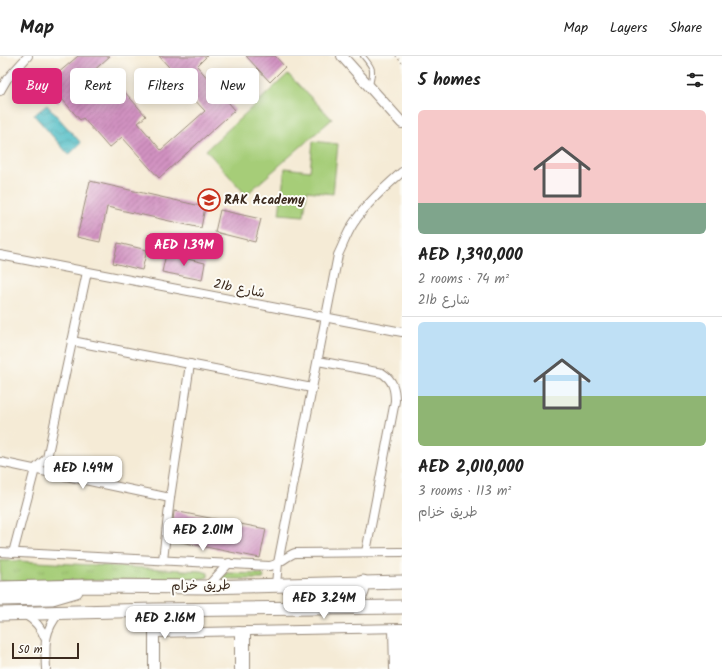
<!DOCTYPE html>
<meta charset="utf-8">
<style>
body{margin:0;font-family:Kalam,"Playpen Sans Arabic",sans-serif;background:#f2f2f2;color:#222;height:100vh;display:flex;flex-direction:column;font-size:15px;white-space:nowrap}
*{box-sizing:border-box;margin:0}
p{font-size:13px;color:#767676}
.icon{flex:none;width:22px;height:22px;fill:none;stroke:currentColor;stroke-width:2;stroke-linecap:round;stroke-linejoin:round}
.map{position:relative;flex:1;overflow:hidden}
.side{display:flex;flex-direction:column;background:#fff;width:320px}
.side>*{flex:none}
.hud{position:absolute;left:12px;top:12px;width:330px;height:36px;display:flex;gap:8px}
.scale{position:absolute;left:12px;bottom:10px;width:67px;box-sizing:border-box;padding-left:4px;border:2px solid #3b2a1e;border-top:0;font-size:11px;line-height:14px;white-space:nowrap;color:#3b2a1e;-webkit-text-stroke:3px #fdfcf7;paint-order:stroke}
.price{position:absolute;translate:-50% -34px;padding:0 9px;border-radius:8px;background:#fff;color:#222;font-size:13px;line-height:26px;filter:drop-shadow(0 1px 2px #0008)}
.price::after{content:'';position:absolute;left:50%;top:24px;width:12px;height:9px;margin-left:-6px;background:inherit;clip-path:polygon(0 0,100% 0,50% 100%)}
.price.on{background:#db2777;color:#fff}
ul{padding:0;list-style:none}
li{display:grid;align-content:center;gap:8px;height:212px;padding:0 16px}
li+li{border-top:1px solid #e0e0e0}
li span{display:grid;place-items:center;height:124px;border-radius:6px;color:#555}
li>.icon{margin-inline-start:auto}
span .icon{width:72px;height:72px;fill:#fffc;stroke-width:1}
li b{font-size:17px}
h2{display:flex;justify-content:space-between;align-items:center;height:48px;padding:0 16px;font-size:17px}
.pill{padding:0 14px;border-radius:6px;background:#fff;box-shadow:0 2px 10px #0003;font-size:14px;line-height:36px}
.pill.on{background:#db2777;color:#fff}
header{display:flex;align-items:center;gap:24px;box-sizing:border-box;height:56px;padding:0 20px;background:#fff;border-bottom:1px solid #e0e0e0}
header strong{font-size:19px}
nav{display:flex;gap:22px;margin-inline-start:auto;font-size:14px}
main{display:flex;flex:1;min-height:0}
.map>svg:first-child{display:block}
.grass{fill:url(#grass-tufts);stroke:#707c4b}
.garden{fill:#a6cd78;stroke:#707c4b}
.water{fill:url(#water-waves);stroke:#447371}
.building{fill:url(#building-hatch)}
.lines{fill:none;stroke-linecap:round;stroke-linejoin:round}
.service-casing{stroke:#988a7a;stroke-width:6}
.minor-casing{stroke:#988a7a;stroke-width:10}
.tertiary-casing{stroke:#988a7a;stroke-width:12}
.primary-casing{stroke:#988a7a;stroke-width:15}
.path{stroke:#988a7a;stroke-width:1.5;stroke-dasharray:1 3;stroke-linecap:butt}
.service{stroke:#fff;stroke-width:4}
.minor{stroke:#fff;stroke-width:8}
.tertiary{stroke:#fff;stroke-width:10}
.primary{stroke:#fff;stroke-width:13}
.labels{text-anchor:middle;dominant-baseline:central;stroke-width:4;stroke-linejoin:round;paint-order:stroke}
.poi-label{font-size:13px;font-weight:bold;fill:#3b2a1e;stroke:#fdfcf7;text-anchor:start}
.street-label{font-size:13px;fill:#3b2a1e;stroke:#fdfcf7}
</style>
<header>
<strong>Map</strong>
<nav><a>Map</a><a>Layers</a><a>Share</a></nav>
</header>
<main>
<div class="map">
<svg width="402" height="613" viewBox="0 0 402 613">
<defs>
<pattern id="grass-tufts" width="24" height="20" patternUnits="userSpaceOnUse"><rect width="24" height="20" fill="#a6cd78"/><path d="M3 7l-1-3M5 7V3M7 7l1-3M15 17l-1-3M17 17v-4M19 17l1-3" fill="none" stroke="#90b067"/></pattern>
<pattern id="water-waves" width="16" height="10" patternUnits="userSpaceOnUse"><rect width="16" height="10" fill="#4dbcc4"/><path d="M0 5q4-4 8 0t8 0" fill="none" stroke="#41999f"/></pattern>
<pattern id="building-hatch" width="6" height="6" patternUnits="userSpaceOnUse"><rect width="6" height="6" fill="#d192c1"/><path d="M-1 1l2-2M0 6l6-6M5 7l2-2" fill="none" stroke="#ab779c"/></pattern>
</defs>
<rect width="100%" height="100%" fill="#fdfcf7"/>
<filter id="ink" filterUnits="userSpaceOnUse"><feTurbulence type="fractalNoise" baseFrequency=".025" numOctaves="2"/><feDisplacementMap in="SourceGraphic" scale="8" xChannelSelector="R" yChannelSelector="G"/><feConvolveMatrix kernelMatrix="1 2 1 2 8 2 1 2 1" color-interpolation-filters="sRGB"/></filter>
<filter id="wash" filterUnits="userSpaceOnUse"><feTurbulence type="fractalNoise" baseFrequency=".012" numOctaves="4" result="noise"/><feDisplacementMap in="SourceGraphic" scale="16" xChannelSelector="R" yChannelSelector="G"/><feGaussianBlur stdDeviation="0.9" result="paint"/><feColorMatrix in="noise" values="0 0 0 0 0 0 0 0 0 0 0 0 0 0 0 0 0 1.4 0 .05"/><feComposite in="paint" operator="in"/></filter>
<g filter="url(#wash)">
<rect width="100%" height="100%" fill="#f5ebd6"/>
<!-- grass -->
<g class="grass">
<polygon points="0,504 202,515 208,517 208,521 202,523 0,526"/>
<polygon points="226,517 262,518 264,521 263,523 219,523"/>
</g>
<!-- garden -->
<g class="garden">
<polygon points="288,18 332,63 246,139 206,94"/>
<polygon points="313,85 338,88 333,138 307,135 304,160 279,158 285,112 310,115"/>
</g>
<!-- water -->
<polygon class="water" points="47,49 81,87 69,99 34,59"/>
<g id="blocks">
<!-- building -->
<g class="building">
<polygon points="78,0 110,0 91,17 114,42 123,34 146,60 138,67 161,94 205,55 191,40 193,38 159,0 207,0 197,10 235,54 159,122 122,81 109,92 83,62 80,64 62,43 58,47 43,30"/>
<polygon points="246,0 275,0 285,11 270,26"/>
<polygon points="90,125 205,151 201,172 107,151 100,186 77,181"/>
<polygon points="220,154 261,163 255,186 215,176"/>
<polygon points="118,187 147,194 142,214 113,207"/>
<polygon points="166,198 205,207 202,224 162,216"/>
<polygon points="174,455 266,473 260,502 171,484"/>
</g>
</g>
</g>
<g filter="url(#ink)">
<use href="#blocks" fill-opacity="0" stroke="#988a7a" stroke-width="1"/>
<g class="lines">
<!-- service casing -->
<g class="service-casing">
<path id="service" d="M363 0C373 12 374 13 370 29"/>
</g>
<!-- minor casing -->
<g class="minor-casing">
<g id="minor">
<polyline points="0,35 7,23 28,0"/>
<polyline points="0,199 402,276"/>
<polyline points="72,285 312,332"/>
<path d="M318 305 382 317C393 324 395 333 395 345L366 496"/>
<polyline points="0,406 170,442"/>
<path d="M0 496 270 510C280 508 286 500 295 497L402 496"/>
<polyline points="13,497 35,413 47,402 87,216"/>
<polyline points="163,504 170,442 190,308"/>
<path d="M276 528 278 507 338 199C343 189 347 177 353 168 366 148 384 132 402 116"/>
<polyline points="207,531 229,507"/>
<path d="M24 558C35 564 41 571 45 582"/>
<polyline points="393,573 394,613"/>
<polyline points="246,575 246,613"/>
<polyline points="154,577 402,572"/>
<path d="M46 613C45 590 43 576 59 557"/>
<polyline points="239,613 239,575"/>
<polyline points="401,613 401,572"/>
</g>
</g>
<!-- tertiary casing -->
<g class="tertiary-casing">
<g id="tertiary">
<polyline points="342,0 402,67"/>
<polyline points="154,554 154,613"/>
</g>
</g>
<!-- primary casing -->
<g class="primary-casing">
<g id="primary">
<polyline points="0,532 91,530 207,531 402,526"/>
<polyline points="0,543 52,542 76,535"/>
<path d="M299 547 312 543 356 542C363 539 363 534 363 526"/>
<polyline points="0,558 154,554 402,551"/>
</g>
</g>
<!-- path -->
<polyline class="path" points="396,0 402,7"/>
<!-- service -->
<use href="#service" class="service"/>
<!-- minor -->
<use href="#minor" class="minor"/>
<!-- tertiary -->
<use href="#tertiary" class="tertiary"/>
<!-- primary -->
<use href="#primary" class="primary"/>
</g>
</g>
<!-- icons -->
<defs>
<g id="school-ring" transform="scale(1.15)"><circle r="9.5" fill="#fdfcf7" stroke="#c8321e" stroke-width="1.5"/><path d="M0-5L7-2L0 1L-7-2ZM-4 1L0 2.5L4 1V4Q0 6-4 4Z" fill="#c8321e"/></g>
</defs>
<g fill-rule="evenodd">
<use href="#school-ring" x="209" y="144"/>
</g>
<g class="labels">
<!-- poi labels -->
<g class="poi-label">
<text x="224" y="144">RAK Academy</text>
</g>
<!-- street labels -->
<g class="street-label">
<text transform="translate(239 233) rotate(11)">21b شارع</text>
<text transform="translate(201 530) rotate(-1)">طريق خزام</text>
</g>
</g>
</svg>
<div class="scale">50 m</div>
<b class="price on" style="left:184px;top:211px">AED 1.39M</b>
<b class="price" style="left:83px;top:434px">AED 1.49M</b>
<b class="price" style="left:203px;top:496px">AED 2.01M</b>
<b class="price" style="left:324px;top:564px">AED 3.24M</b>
<b class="price" style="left:165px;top:584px">AED 2.16M</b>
<div class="hud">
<a class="pill on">Buy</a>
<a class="pill">Rent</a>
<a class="pill">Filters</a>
<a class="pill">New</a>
</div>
</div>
<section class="side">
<h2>5 homes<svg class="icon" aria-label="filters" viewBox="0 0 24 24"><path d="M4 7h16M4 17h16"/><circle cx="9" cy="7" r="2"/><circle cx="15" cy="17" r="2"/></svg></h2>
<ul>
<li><span style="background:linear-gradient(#f6c9c9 75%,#7fa58c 0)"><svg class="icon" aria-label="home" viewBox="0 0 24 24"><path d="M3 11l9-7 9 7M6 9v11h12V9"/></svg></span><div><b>AED 1,390,000</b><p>2 rooms · 74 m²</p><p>21b شارع</p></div></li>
<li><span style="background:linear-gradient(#bfe0f5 60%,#8fb573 0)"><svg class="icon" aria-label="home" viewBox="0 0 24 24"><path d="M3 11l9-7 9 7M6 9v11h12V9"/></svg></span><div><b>AED 2,010,000</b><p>3 rooms · 113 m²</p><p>طريق خزام</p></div></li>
</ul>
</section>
</main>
